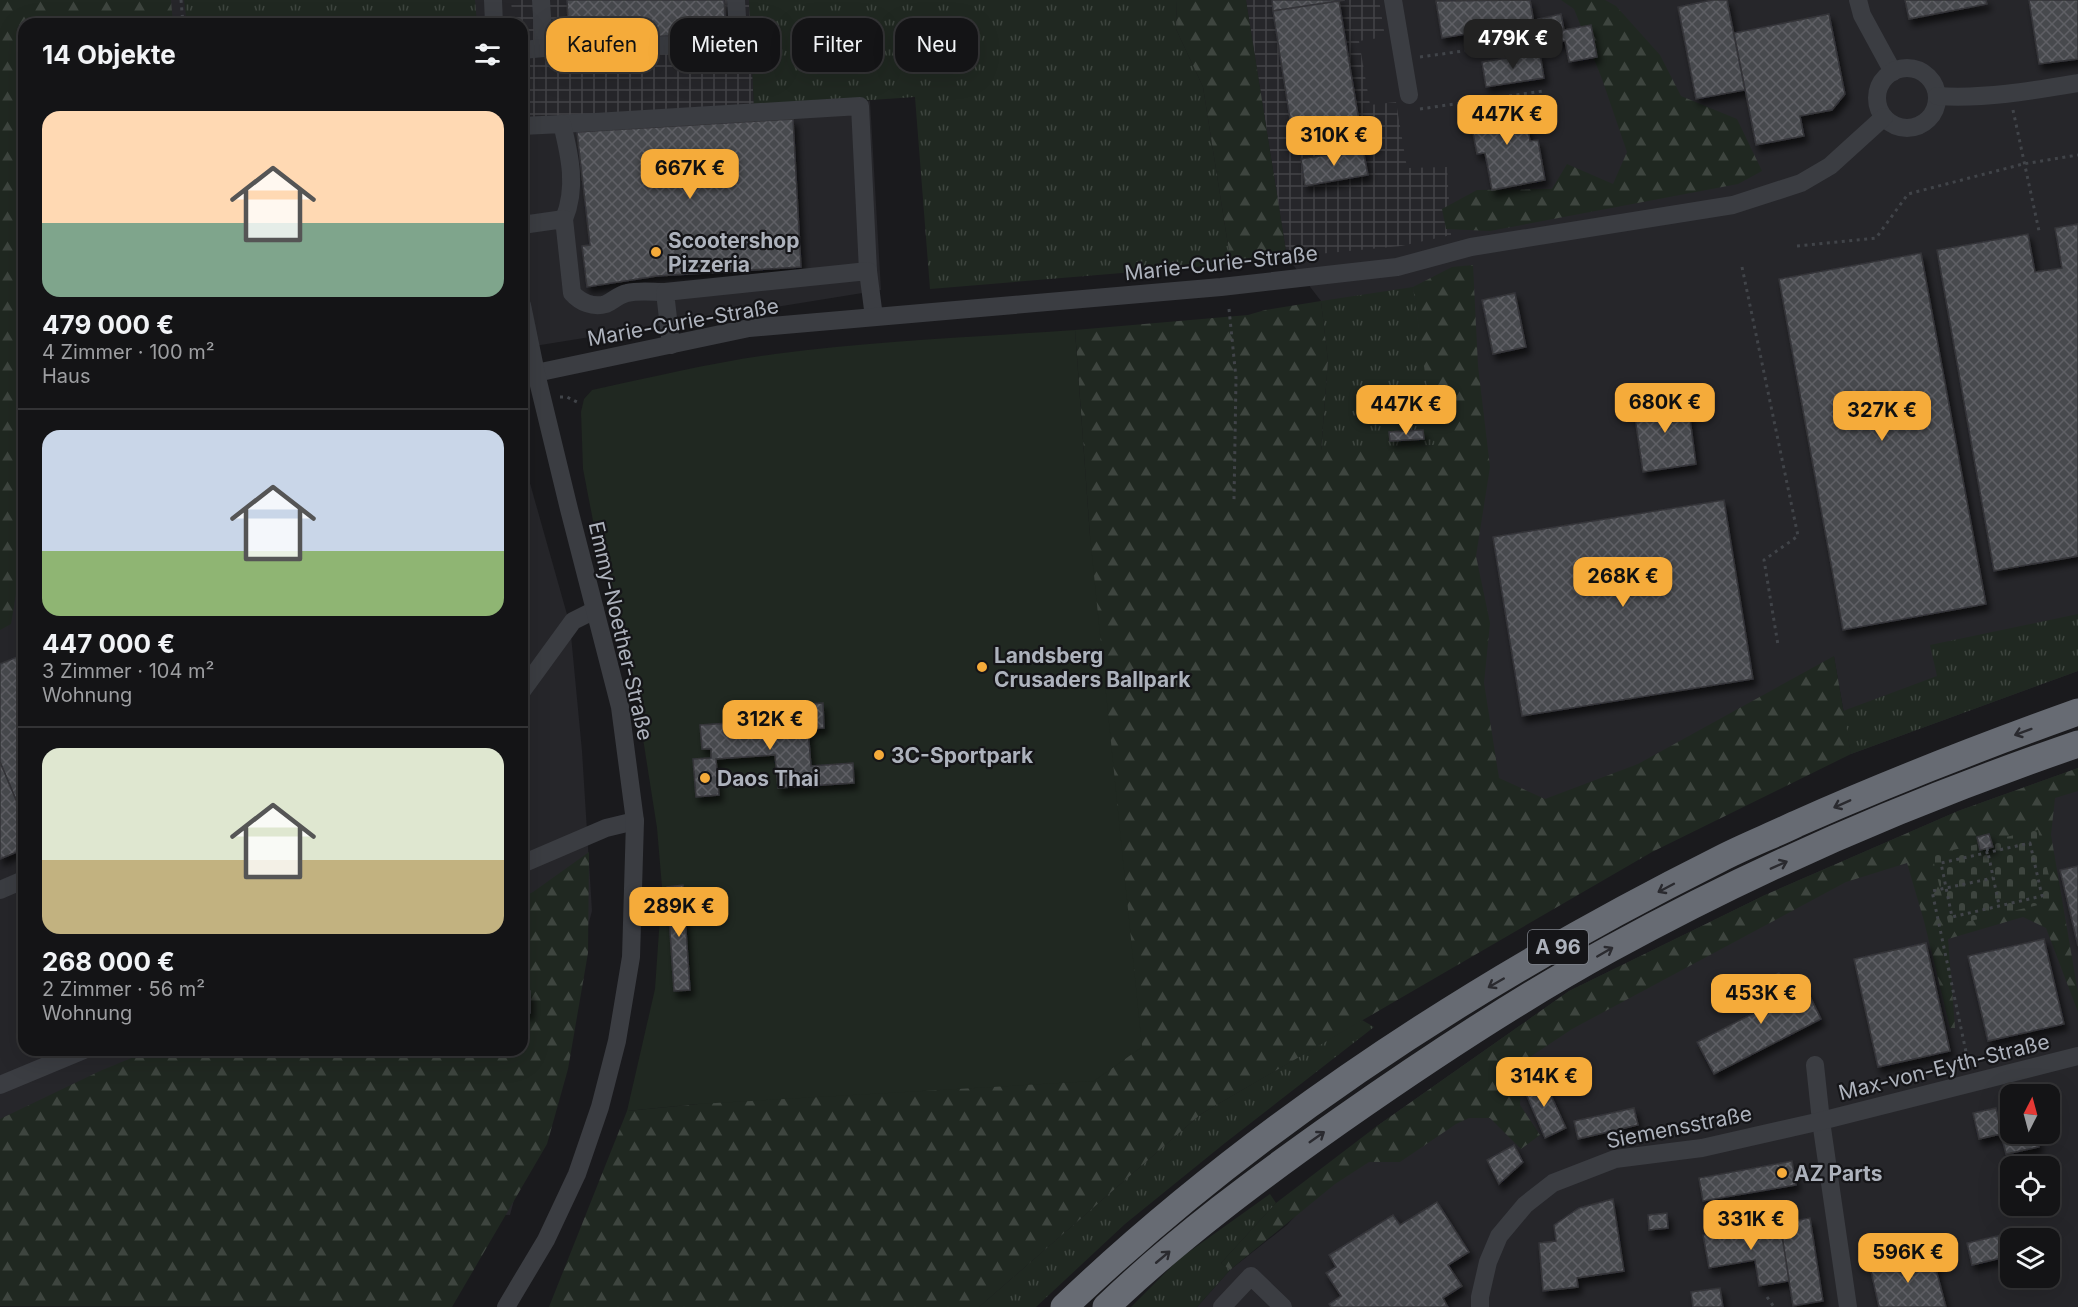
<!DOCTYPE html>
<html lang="de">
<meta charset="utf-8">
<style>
body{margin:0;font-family:Inter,sans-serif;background:#212123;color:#f1f3f6;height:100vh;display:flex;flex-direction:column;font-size:22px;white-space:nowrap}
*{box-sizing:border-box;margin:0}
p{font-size:20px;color:#9d9ea1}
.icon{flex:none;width:33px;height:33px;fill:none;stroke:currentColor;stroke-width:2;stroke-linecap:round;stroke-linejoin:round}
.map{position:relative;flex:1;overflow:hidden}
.sheet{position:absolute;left:18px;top:18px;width:510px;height:1038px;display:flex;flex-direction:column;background:#141416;border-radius:18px;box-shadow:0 6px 24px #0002,0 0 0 2px #333335}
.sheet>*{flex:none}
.top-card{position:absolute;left:546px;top:18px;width:570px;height:54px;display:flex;gap:12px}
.needle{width:39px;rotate:6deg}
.controls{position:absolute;left:2000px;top:1084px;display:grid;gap:12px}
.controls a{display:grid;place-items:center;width:60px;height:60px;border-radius:12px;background:#141416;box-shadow:0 6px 24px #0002,0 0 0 2px #333335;font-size:30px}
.price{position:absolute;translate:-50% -51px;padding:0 14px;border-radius:12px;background:#f5ab3a;color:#111;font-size:20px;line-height:39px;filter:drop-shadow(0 2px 3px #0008)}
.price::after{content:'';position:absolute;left:50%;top:36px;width:18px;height:14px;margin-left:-9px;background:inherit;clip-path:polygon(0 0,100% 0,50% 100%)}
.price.on{background:#222;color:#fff}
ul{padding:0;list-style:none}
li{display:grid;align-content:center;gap:12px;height:318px;padding:0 24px}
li+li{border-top:2px solid #333335}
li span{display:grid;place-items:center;height:186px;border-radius:18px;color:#555}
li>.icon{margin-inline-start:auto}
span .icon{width:108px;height:108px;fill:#fffc;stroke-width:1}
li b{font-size:26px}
h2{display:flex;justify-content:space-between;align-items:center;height:72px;padding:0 24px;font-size:26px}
.pill{padding:0 21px;border-radius:18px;background:#141416;box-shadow:0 6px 24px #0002,0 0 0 2px #333335;font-size:21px;line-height:54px}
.pill.on{background:#f5ab3a;color:#111}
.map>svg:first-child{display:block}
.built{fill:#26262a;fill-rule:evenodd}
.industrial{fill:url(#industrial-grid)}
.grass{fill:url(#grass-tufts)}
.forest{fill:url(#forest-firs)}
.cemetery{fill:url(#cemetery-stones)}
.pitch{fill:#202821}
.building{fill:url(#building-cross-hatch);stroke:#343439;stroke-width:1.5;filter:url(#shadow)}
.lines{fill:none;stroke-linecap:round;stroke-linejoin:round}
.path{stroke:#414449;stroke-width:3;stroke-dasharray:3 4.5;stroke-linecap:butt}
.minor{stroke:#3b3d42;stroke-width:18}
.highway{stroke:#676b73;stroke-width:27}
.oneway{stroke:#2a2a2f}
.poi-dot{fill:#f5ab3a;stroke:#151518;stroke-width:2}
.labels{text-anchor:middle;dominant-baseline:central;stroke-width:4.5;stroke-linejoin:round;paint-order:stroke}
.shield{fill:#151518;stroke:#7f838b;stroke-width:1.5}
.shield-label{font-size:20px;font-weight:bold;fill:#adb2bc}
.poi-label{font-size:21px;font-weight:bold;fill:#adb2bc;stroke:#151518;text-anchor:start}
.street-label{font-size:21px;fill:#adb2bc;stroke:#151518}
</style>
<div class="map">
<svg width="2078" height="1307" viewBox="0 0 2078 1307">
<defs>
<pattern id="industrial-grid" width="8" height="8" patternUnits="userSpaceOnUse" patternTransform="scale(1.5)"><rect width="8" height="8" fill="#26262a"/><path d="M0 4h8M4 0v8" fill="none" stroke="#434347"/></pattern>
<pattern id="grass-tufts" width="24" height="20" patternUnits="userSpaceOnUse" patternTransform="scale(1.5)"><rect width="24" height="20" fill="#202821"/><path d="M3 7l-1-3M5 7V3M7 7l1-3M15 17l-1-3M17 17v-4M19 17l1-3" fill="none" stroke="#3e453f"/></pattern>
<pattern id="forest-firs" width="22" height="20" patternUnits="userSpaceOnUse" patternTransform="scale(1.5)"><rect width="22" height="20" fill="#202821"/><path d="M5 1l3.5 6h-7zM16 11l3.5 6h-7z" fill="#3e453f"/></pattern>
<pattern id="cemetery-stones" width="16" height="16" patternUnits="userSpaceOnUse" patternTransform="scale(1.5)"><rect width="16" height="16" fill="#202821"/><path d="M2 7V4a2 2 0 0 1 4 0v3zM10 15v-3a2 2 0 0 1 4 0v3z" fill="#3e453f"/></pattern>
<pattern id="building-cross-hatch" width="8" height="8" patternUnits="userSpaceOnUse" patternTransform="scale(1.5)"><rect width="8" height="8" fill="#47484d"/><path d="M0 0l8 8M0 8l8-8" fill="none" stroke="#5f6065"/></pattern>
<filter id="shadow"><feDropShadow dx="3.5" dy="6" stdDeviation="3" flood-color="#0009"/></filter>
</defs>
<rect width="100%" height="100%" fill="#1a1a1d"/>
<!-- built -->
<g class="built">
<polygon points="0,0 749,0 754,108 870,101 881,290 522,348 522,24 24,24 24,1050 522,1050 522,455 570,625 582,751 592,911 510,1215 0,1204"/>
<polygon points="1246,0 2078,0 2078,671 1851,754 1834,657 1479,857 1321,301 1287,257"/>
<path d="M2078 768V1307H1197L1230 1270 1287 1225 1377 1126 1569 991 1765 895 1958 811ZM2010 1095H2049V1134H2010ZM2010 1167H2049V1206H2010ZM2010 1239H2049V1278H2010Z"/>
</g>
<!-- industrial -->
<g class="industrial">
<polygon points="511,0 749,0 754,108 522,120 522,24 513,24"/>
<polygon points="1246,0 1379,0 1385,37 1359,41 1370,105 1396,102 1407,168 1447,167 1451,235 1401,246 1287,257"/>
</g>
<!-- grass -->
<g class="grass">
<polygon points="184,0 475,0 477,24 187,24"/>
<polygon points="749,0 1177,0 1176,29 1203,87 1231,264 930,289 915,97 754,108"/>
<polygon points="1413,287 1436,445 1321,451 1328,361 1321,301"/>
<polygon points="2078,614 2078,671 1851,754 1843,711 1937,676 1930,645"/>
<polygon points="1362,1020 1374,1027 1225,1143 1125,1224 1036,1307 979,1307 1201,1114"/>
<polygon points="1270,1194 1276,1203 1221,1263 1230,1270 1197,1307 1131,1307 1179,1259"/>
</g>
<!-- forest -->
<g class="forest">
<polygon points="0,0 171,0 173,24 24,24 24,546 11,624 0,630"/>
<polygon points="1177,0 1246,0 1287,257 1231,264 1203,87 1176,29"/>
<polygon points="1561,0 1605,0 1616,6 1660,55 1681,96 1737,119 1762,171 1738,184 1490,231 1446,229 1442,209 1477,190 1552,189 1567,164 1613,184 1627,152 1602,79 1574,9"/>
<polygon points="1473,265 1478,366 1490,467 1476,556 1490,623 1484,683 1499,778 1545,799 1638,764 1834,656 1851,754 1652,852 1201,1114 979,1307 549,1307 627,1111 698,1104 1090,536 1075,330 1248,315 1265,310 1321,301 1328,361 1321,450 1435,445 1413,287 1452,267"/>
<polygon points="2078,768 2078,791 2055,798 2051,835 2078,993 2078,1012 2046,928 2023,917 1948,939 1955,1028 1950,1028 1924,921 1907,863 1846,882 1572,1029 1530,1057 1537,1077 1521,1087 1520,1105 1540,1135 1521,1149 1490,1118 1469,1118 1456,1124 1400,1162 1369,1162 1335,1184 1230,1270 1221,1263 1276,1203 1377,1126 1569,991 1765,895 1958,811"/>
<polygon points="589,852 588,953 568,1069 547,1144 452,1307 0,1306 0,1119 100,1071 151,1050 522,1050 522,897 533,892"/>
</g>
<!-- cemetery -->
<polygon class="cemetery" points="2038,830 2055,901 1949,926 1932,855 1978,844 1977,837 1989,834 1992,840"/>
<!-- pitch -->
<path class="pitch" d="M1075 330 1090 536 1142 1047 1094 1081 698 1104 627 1111 655 989 662 887 657 828 634 681 595 531 583 469 581 412 584 399 592 390C653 377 714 362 775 354 875 341 975 337 1075 330Z"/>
<!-- building -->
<g class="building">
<polygon points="567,0 724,0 726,33 569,41"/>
<polygon points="1272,0 1345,0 1273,11"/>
<polygon points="1530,0 1534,23 1442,38 1436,1"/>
<polygon points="1712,0 1727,0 1745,90 1696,99 1678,7"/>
<polygon points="1905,0 1986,0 1987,4 1909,19"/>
<polygon points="2029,0 2078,0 2078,59 2039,64"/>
<polygon points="1339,1 1360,127 1293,138 1273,11"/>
<polygon points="1561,14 1564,30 1591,25 1597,57 1569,62 1565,41 1542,45 1538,19"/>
<polygon points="1829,14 1845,94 1832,110 1800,116 1804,136 1756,145 1734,33"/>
<polygon points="1540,53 1544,78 1486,87 1482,62"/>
<polygon points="1524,103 1530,141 1538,140 1545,180 1492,190 1485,153 1477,154 1469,112"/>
<polygon points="793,119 801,267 657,276 587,287 582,246 590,245 577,132"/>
<polygon points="1363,149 1368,175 1305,186 1301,159"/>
<polygon points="2078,224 2078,556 1994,571 1937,250 2028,234 2035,272 2062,268 2055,228"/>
<polygon points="1921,253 1986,604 1843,630 1779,279"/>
<polygon points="1515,293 1526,347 1493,354 1482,300"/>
<polygon points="1687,396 1696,464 1643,472 1633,404"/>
<polygon points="1423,430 1424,439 1390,441 1389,432"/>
<polygon points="1724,500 1753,679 1522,716 1493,537"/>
<polygon points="24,654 24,819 0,762 0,664"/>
<polygon points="823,703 824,728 808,729 811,766 853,763 854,783 778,788 775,755 716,759 719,795 696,797 693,759 711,758 711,749 702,749 700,725 774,720 775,730 790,728 788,705"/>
<polygon points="0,762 24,819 24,849 0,859"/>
<polygon points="1989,834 1993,847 1980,850 1977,837"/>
<polygon points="2078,866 2078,946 2060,870"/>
<polygon points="683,885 690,990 674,991 667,887"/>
<polygon points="2044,939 2064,1024 1988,1041 1968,956"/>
<polygon points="1926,943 1950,1051 1878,1067 1854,959"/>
<polygon points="1779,973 1791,996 1806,988 1821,1019 1714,1074 1697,1042 1764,1008 1752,986"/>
<rect x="522" y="991" width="8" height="22"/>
<polygon points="1543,1078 1566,1128 1545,1138 1523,1087"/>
<polygon points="1634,1108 1638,1125 1578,1139 1574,1121"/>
<polygon points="1996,1108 1999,1120 2010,1118 2010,1134 2036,1134 2039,1147 2006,1154 2001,1134 1979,1139 1973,1113"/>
<polygon points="1514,1145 1523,1162 1499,1184 1487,1160"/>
<polygon points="1792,1161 1796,1185 1703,1201 1699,1178"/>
<polygon points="1613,1199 1624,1271 1577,1278 1578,1287 1543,1291 1539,1243 1556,1241 1554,1225 1579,1208"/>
<polygon points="1437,1202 1469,1252 1448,1265 1462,1286 1443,1298 1448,1307 1331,1307 1329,1304 1341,1296 1326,1273 1336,1267 1329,1255 1393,1215 1400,1225"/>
<polygon points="1667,1213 1668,1228 1649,1230 1648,1215"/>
<polygon points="1810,1218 1823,1301 1793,1306 1780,1223"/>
<polygon points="1780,1223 1789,1281 1759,1286 1755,1260 1709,1268 1703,1235"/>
<polygon points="2023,1230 2025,1239 2010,1239 2010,1256 1972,1265 1967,1243"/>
<polygon points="1932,1254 1946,1307 1879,1307 1870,1267"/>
<polygon points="1720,1288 1723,1307 1693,1307 1691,1292"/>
</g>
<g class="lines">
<!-- path -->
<g class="path">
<polyline points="181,0 183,24"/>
<polyline points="1420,57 1499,46"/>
<polyline points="1420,109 1543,91"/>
<polyline points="2013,110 2039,231"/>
<polyline points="1797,246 1876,238 1908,194 2023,164 2078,155"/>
<polyline points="1742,267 1798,536 1764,560 1778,645"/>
<polyline points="1229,309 1236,378 1234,501"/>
<polyline points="560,397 567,397 579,403"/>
<polygon points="2030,843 2042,896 1952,917 1941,863"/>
<polyline points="1987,848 1999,905"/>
<polyline points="1969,1066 1932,891 1993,878"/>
<polyline points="1767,1297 1774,1307"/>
</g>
<!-- minor -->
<g class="minor">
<polyline points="493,0 494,24"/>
<polyline points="541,0 544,48 723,44 735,38 737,17 736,0"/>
<polyline points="1393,0 1409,95"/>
<polyline points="1858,0 1862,15 1893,72"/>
<polyline points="522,50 544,48"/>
<circle cx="1907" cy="98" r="30"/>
<path d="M1937 96C1985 99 2031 91 2078 83"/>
<polyline points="562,124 860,106 868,271"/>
<path d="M522 126 562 124C570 156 577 188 564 219"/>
<path d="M522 225 564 219 572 293C580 302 593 308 606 304 613 301 618 295 627 293 639 290 653 292 665 292"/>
<polyline points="671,345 665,292 868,271 874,317"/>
<polyline points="536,373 749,328 1221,287 1397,267 1471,247 1733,205 1801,183 1830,166 1884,117"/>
<polyline points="522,691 573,621 595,610"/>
<polyline points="522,864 606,828 635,821"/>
<polyline points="0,890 21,881 24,887"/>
<polyline points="1815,1065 1821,1121 1848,1307"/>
<polyline points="0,1085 84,1050"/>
<polyline points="506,1307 546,1240 577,1174 600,1107 617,1041 631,957 635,821 620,707 569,509 536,373 522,305"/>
<polyline points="1222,1307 1251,1276 1283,1307"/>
<polyline points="1480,1307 1480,1297 1488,1262 1499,1236 1525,1205 1553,1183 1615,1159 1702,1148 1821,1121 2078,1056"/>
</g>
<!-- highway -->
<g class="highway">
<path d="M1064 1307C1256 1124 1484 977 1720 859 1745 846 1771 836 1796 824 1888 783 1983 746 2078 712"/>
<path d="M1106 1307C1178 1238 1260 1177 1341 1120 1428 1059 1517 1000 1610 949 1759 867 1917 799 2078 744"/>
</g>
</g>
<!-- one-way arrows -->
<defs><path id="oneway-shaft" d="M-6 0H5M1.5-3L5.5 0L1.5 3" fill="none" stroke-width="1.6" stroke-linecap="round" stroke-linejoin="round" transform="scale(1.5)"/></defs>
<g class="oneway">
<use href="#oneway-shaft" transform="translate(2023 732) rotate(160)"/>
<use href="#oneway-shaft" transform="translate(1842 804) rotate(156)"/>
<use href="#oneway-shaft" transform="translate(1779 865) rotate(-24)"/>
<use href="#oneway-shaft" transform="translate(1666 888) rotate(152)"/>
<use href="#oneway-shaft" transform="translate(1605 952) rotate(-30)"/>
<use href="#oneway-shaft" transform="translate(1496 983) rotate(150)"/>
<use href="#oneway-shaft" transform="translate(1317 1137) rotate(-35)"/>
<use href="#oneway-shaft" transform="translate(1163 1257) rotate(-40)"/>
</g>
<!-- markers -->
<g class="poi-dot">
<circle cx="656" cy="252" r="6"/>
<circle cx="982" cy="667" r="6"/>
<circle cx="879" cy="755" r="6"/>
<circle cx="705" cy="778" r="6"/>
<circle cx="1782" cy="1173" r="6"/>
</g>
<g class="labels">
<!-- shield labels -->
<rect class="shield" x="1528" y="930" width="60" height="34" rx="4.5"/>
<g class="shield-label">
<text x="1558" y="947">A 96</text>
</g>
<!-- poi labels -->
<g class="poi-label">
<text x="668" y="240">Scootershop<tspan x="668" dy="24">Pizzeria</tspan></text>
<text x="994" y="655">Landsberg<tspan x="994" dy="24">Crusaders Ballpark</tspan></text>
<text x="891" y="755">3C-Sportpark</text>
<text x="717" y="778">Daos Thai</text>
<text x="1794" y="1173">AZ Parts</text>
</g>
<!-- street labels -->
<g class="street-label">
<text transform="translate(1221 263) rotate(-6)">Marie-Curie-Straße</text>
<text transform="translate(683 322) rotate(-10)">Marie-Curie-Straße</text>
<text transform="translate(621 631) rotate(77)">Emmy-Noether-Straße</text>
<text transform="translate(1944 1067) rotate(-14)">Max-von-Eyth-Straße</text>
<text transform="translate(1679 1127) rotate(-11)">Siemensstraße</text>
</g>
</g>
</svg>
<div class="controls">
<a><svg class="needle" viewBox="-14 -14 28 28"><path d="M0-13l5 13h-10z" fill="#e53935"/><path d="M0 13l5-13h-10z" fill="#9d9ea1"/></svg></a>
<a><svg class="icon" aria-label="locate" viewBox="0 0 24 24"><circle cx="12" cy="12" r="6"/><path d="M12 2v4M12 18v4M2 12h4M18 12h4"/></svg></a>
<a><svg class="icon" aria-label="layers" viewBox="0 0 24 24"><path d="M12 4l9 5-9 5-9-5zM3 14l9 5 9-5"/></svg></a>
</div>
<b class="price on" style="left:1513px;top:70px">479K €</b>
<b class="price" style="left:1507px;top:146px">447K €</b>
<b class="price" style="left:1334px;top:167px">310K €</b>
<b class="price" style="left:690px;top:200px">667K €</b>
<b class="price" style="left:1665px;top:434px">680K €</b>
<b class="price" style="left:1406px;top:436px">447K €</b>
<b class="price" style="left:1882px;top:442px">327K €</b>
<b class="price" style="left:1623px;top:608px">268K €</b>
<b class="price" style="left:770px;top:751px">312K €</b>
<b class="price" style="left:679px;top:938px">289K €</b>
<b class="price" style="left:1761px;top:1025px">453K €</b>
<b class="price" style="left:1544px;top:1108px">314K €</b>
<b class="price" style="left:1751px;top:1251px">331K €</b>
<b class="price" style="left:1908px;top:1284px">596K €</b>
<div class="top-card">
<a class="pill on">Kaufen</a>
<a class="pill">Mieten</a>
<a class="pill">Filter</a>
<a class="pill">Neu</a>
</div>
<section class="sheet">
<h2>14 Objekte<svg class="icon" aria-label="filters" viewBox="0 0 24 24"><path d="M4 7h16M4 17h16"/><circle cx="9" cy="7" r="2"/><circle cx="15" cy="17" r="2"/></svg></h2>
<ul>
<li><span style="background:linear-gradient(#ffd9b3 60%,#7fa58c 0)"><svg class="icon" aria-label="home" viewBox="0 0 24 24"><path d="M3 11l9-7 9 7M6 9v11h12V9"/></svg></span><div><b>479 000 €</b><p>4 Zimmer · 100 m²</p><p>Haus</p></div></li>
<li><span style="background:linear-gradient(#c9d6e8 65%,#8fb573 0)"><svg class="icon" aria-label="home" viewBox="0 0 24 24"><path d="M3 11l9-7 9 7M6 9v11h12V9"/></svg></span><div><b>447 000 €</b><p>3 Zimmer · 104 m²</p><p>Wohnung</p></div></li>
<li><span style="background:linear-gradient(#dfe7d0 60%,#c2b280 0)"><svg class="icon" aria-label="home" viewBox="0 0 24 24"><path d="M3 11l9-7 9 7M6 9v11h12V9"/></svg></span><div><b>268 000 €</b><p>2 Zimmer · 56 m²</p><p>Wohnung</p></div></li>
</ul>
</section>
</div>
